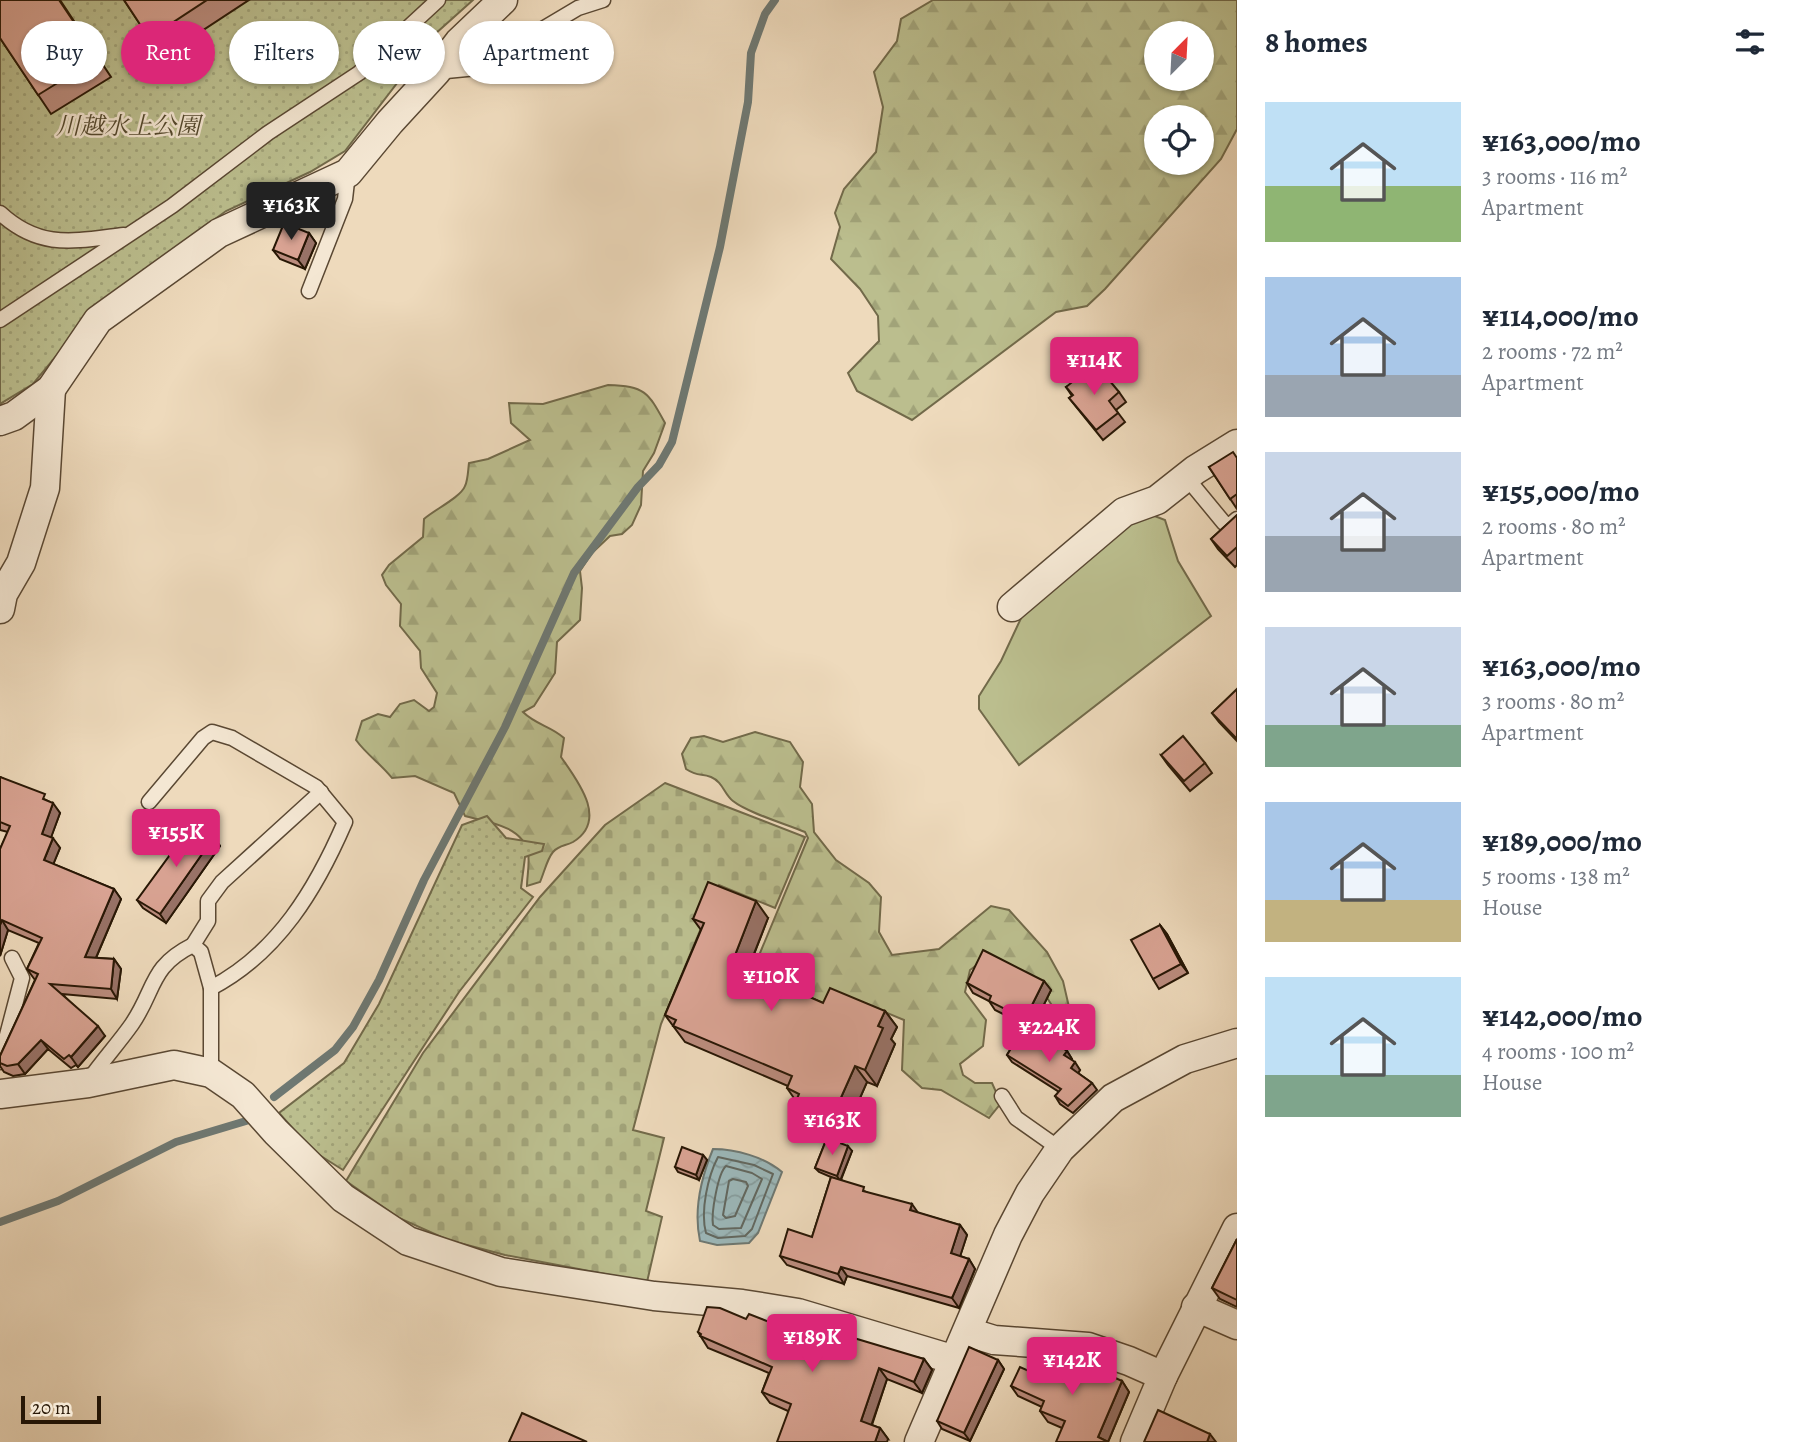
<!DOCTYPE html>
<meta charset="utf-8">
<style>
body{margin:0;font-family:Alegreya,"Noto Serif JP",serif;background:#f2f2f3;color:#1f2937;height:100vh;display:flex;flex-direction:column;font-size:26px;white-space:nowrap}
*{box-sizing:border-box;margin:0}
p{font-size:23px;color:#747a83}
.icon{flex:none;width:38px;height:38px;fill:none;stroke:currentColor;stroke-width:2;stroke-linecap:round;stroke-linejoin:round}
.map{position:relative;flex:1;overflow:hidden}
.drawer{display:flex;flex-direction:column;background:#fff;width:560px}
.drawer>*{flex:none}
.hud{position:absolute;left:21px;top:21px;width:665px;height:63px;display:flex;gap:14px}
.needle{width:46px;rotate:24deg}
.controls{position:absolute;left:1144px;top:21px;display:grid;gap:14px}
.controls a{display:grid;place-items:center;width:70px;height:70px;border-radius:50%;background:#fff;box-shadow:0 2px 5px #0004;font-size:35px}
.scale{position:absolute;left:21px;bottom:18px;width:80px;box-sizing:border-box;padding-left:7px;border:4px solid #281705;border-top:0;font-size:19px;line-height:24px;white-space:nowrap;color:#281705;-webkit-text-stroke:5px #f4e7d3;paint-order:stroke}
.price{position:absolute;translate:-50% -60px;padding:0 16px;border-radius:7px;background:#db2777;color:#fff;font-size:23px;line-height:46px;filter:drop-shadow(0 2px 4px #0008)}
.price::after{content:'';position:absolute;left:50%;top:42px;width:21px;height:16px;margin-left:-10px;background:inherit;clip-path:polygon(0 0,100% 0,50% 100%)}
.price.selected{background:#222;color:#fff}
ul{padding:0;list-style:none}
li{display:flex;align-items:center;gap:21px;height:175px;padding:0 28px}
li span{display:grid;place-items:center;flex:none;width:196px;height:140px;border-radius:0px;color:#555}
li>.icon{margin-inline-start:auto}
span .icon{width:84px;height:84px;fill:#fffc;stroke-width:1}
li b{font-size:30px}
h2{display:flex;justify-content:space-between;align-items:center;height:84px;padding:0 28px;font-size:30px}
.pill{padding:0 24px;border-radius:32px;background:#fff;box-shadow:0 2px 5px #0004;font-size:24px;line-height:63px}
.pill.selected{background:#db2777;color:#fff}
main{display:flex;flex:1;min-height:0}
.map>svg:first-child{display:block}
.grass{fill:#bbbe8e;stroke:#726a4a;stroke-width:2}
.forest{fill:url(#forest-firs);stroke:#726a4a;stroke-width:2;fill-rule:evenodd}
.cemetery{fill:url(#cemetery-stones);stroke:#726a4a;stroke-width:2}
.park{fill:url(#park-dots);stroke:#726a4a;stroke-width:2}
.water{fill:url(#water-waves);stroke:#6e7872;stroke-width:2}
.lines{fill:none;stroke-linecap:round;stroke-linejoin:round}
.shore{stroke:#626860;stroke-width:2}
.stream{stroke:#6e7872;stroke-width:8}
.service-casing{stroke:#5a4833;stroke-width:17}
.minor-casing{stroke:#5a4833;stroke-width:31}
.service{stroke:#f4e7d3;stroke-width:14}
.minor{stroke:#f4e7d3;stroke-width:28}
.wall{fill:#bb8c7e;stroke:#281705;stroke-width:2}
.shaded-wall{fill:#987267;stroke:#281705;stroke-width:2}
.building{fill:#d9a393;stroke:#281705;stroke-width:2}
.labels{text-anchor:middle;dominant-baseline:central;stroke-width:5;stroke-linejoin:round;paint-order:stroke}
.park-label{font-size:24px;font-style:italic;fill:#54492e;stroke:#f4e7d3}
</style>
<main>
<div class="map">
<svg width="1237" height="1442" viewBox="0 0 1237 1442">
<defs>
<pattern id="forest-firs" width="22" height="20" patternUnits="userSpaceOnUse" patternTransform="scale(1.75)"><rect width="22" height="20" fill="#bbbe8e"/><path d="M5 1l3.5 6h-7zM16 11l3.5 6h-7z" fill="#a1a379"/></pattern>
<pattern id="cemetery-stones" width="16" height="16" patternUnits="userSpaceOnUse" patternTransform="scale(1.75)"><rect width="16" height="16" fill="#bbbe8e"/><path d="M2 7V4a2 2 0 0 1 4 0v3zM10 15v-3a2 2 0 0 1 4 0v3z" fill="#a1a379"/></pattern>
<pattern id="park-dots" width="8" height="8" patternUnits="userSpaceOnUse" patternTransform="scale(1.75)"><rect width="8" height="8" fill="#bbbe8e"/><path d="M2 2h.1M6 6h.1" fill="none" stroke="#a1a379" stroke-width="1.8" stroke-linecap="round"/></pattern>
<pattern id="water-waves" width="16" height="10" patternUnits="userSpaceOnUse" patternTransform="scale(1.75)"><rect width="16" height="10" fill="#9cb8ba"/><path d="M0 5q4-4 8 0t8 0" fill="none" stroke="#869d9e"/></pattern>
</defs>
<rect width="100%" height="100%" fill="#eedabc"/>
<filter id="stains"><feTurbulence type="fractalNoise" baseFrequency=".00286" numOctaves="4"/><feColorMatrix values="0 0 0 0 .2 0 0 0 0 .09 0 0 0 0 .02 0 0 0 .5 -.17"/></filter>
<radialGradient id="worn" r=".72"><stop offset=".6" stop-color="#630" stop-opacity="0"/><stop offset="1" stop-color="#630" stop-opacity=".3"/></radialGradient>
<!-- grass -->
<polygon class="grass" points="1152,515 1165,520 1178,561 1211,616 1019,765 979,709 979,696 1001,661 1023,614 1118,529"/>
<!-- forest -->
<g class="forest">
<path d="M933 0H1237V129L1221 159 1105 289 1087 306 1056 312 912 420 857 391 848 373 879 341 878 316 860 289 831 259 840 227 835 213 844 189 876 152 883 107 874 72 897 41 901 19ZM1157 33H1202V79H1157ZM1157 117H1202V163H1157Z"/>
<path d="M608 385C645 386 648 392 665 423L654 453 643 471 641 505 632 525 622 534 610 536 592 553 580 571 582 588 580 620 557 642 555 673 534 706 523 712C536 725 551 726 564 738L561 757C577 780 609 820 573 842 566 846 559 845 553 852 547 859 544 873 540 882L527 886C527 876 530 863 528 853 523 826 488 822 465 816L454 793 415 776 392 778C380 763 367 755 356 740L362 721 378 714 390 717 400 704 414 700 429 711 434 707 437 693 421 668 420 651 400 626 401 604 386 585 382 575 389 565 423 537 424 519C434 510 461 497 465 486 468 480 468 470 469 463L488 459 530 440 511 423 509 403 543 404Z"/>
<path d="M755 732 790 742 803 762 800 787 812 804 814 832 836 860 869 883 881 897 879 932 892 955 939 949 991 906 1009 910 1047 952 1063 981 1069 1007H1053L1038 984 989 956 970 970 965 992 986 1020 983 1046 960 1064 963 1075 975 1083H992L1001 1103 989 1118 941 1090 922 1088 902 1070 904 1020 868 1005 829 1009 750 977 808 838 805 832C786 824 748 813 733 801 724 794 723 782 711 777 701 773 698 777 686 769L682 754 691 738 704 736 723 742Z"/>
</g>
<!-- cemetery -->
<polygon class="cemetery" points="665,783 805,837 775,908 719,885 661,1024 633,1130 664,1138 646,1211 662,1217 647,1282 505,1255 448,1240 399,1218 346,1181 423,1053 540,897 605,825"/>
<!-- park -->
<g class="park">
<polygon points="0,0 473,0 434,35 345,151 310,172 226,211 87,312 72,337 33,384 0,404"/>
<polygon points="487,816 506,838 544,844 542,851 525,857 521,888 533,897 459,992 343,1170 313,1151 279,1113 344,1063 379,1004 462,825"/>
</g>
<!-- water -->
<path class="water" d="M713 1149C735 1149 765 1157 782 1172L758 1233 749 1243 717 1245 700 1241C693 1209 701 1178 713 1149Z"/>
<g class="lines">
<!-- shore -->
<g class="shore">
<path d="M718 1157 754 1165 773 1174 752 1229 745 1236 718 1238 706 1233C700 1211 708 1176 718 1157Z"/>
<path d="M726 1166 752 1173 762 1179 741 1228 719 1229 713 1225C711 1213 718 1173 726 1166Z"/>
<polygon points="733,1179 746,1182 748,1186 735,1216 726,1218 723,1215 729,1181"/>
</g>
<!-- stream -->
<g class="stream">
<polyline points="274,1097 335,1050 353,1027 379,980 424,880 505,727 574,573 638,487 659,465 672,442 720,247 748,102 751,53 765,14 775,0"/>
<polyline points="0,1222 58,1201 176,1142 246,1121"/>
</g>
<!-- service casing -->
<g class="service-casing">
<g id="service">
<polyline points="436,72 477,68 578,8 603,0"/>
<path d="M0 213C40 250 74 241 124 235"/>
<polyline points="309,291 345,199 348,173"/>
<polyline points="0,320 172,206 268,133 359,73 438,0"/>
<polyline points="1186,477 1224,523 1230,525 1237,519"/>
<path d="M149 802 203 738 212 732 232 738 316 787 345 822C316 889 278 953 211 988"/>
<polyline points="193,945 208,921 208,901 222,882 321,792"/>
<polyline points="0,1062 22,978 12,958"/>
<path d="M89 1080C102 1061 118 1044 132 1024 156 989 149 967 193 945L201 952 211 988V1073"/>
<polyline points="1002,1096 1016,1118 1060,1149"/>
</g>
</g>
<!-- minor casing -->
<g class="minor-casing">
<g id="minor">
<polyline points="0,421 14,416 51,389 98,320 219,233 348,173 390,122 436,72 459,42 503,0"/>
<polyline points="1012,607 1124,512 1157,500 1195,470 1237,444"/>
<polyline points="0,609 3,594 21,563 45,488 51,389"/>
<polyline points="0,1094 88,1083 174,1065 211,1073 243,1095 276,1132 343,1198 408,1241 501,1272 654,1296 742,1304 798,1313 955,1360"/>
<polyline points="1196,1307 1237,1325"/>
<polyline points="968,1332 994,1340 1088,1347 1129,1361 1163,1376"/>
<polyline points="919,1442 1008,1235 1030,1193 1060,1149 1113,1098 1185,1059 1237,1043"/>
<polyline points="1135,1442 1163,1376 1237,1228"/>
</g>
</g>
<!-- service -->
<use href="#service" class="service"/>
<!-- minor -->
<use href="#minor" class="minor"/>
</g>
<!-- wall -->
<g class="wall">
<polygon points="60,0 111,77 51,114 0,38"/>
<polygon points="124,0 249,0 162,57"/>
<polygon points="309,233 316,243 305,269 280,259 273,250"/>
<polygon points="1097,372 1119,392 1126,402 1116,410 1125,422 1103,440 1069,398 1072,396 1066,387"/>
<polygon points="1237,458 1237,509 1209,467"/>
<polygon points="1237,515 1237,565 1235,567 1218,549 1211,539"/>
<polygon points="1237,690 1237,741 1219,722 1212,713"/>
<polygon points="1161,755 1205,763 1212,773 1190,791 1168,765"/>
<polygon points="0,777 50,802 60,813 51,837 60,848 53,864 114,889 121,899 96,958 114,959 121,969 117,999 62,994 105,1036 78,1067 76,1065 71,1068 48,1049 25,1074 13,1076 4,1072 0,1066 0,1056 35,980 27,969 39,943 8,930 0,956 0,849 8,832 0,830"/>
<polygon points="214,837 220,846 166,923 143,908 137,900"/>
<polygon points="768,918 748,970 823,1003 885,1011 897,1027 891,1039 895,1044 877,1086 867,1082 840,1143 852,1151 841,1180 868,1193 918,1213 960,1225 967,1235 960,1256 969,1259 975,1269 959,1308 847,1276 844,1284 787,1265 780,1256 812,1237 831,1177 819,1172 815,1168 826,1140 803,1130 791,1113 796,1101 787,1088 788,1086 685,1042 665,1015 701,930 693,919"/>
<polygon points="1160,925 1167,934 1188,973 1159,989 1153,979"/>
<polygon points="1044,981 1051,990 1032,1028 1067,1051 1072,1059 1071,1060 1080,1070 1078,1073 1092,1083 1097,1090 1073,1113 1060,1104 1055,1096 1059,1092 1012,1062 1007,1055 1025,1025 995,1010 989,1001 973,993 967,983"/>
<polygon points="703,1155 707,1160 699,1180 678,1172 675,1167"/>
<polygon points="1237,1239 1237,1307 1220,1299 1212,1288"/>
<polygon points="746,1319 924,1359 932,1370 922,1393 887,1379 872,1425 880,1428 888,1439 788,1411 770,1403 762,1392 769,1373 708,1348 698,1332"/>
<polygon points="998,1360 1004,1369 970,1441 942,1429 937,1421"/>
<polygon points="1031,1372 1054,1373 1122,1381 1129,1392 1108,1442 1062,1428 1048,1422 1040,1411 1042,1407 1018,1396 1011,1386"/>
</g>
<!-- shaded-wall -->
<g class="shaded-wall">
<polygon points="309,233 316,243 305,269 298,260"/>
<polygon points="53,803 60,813 49,843 42,834"/>
<polygon points="214,837 220,846 166,923 160,914"/>
<polygon points="53,838 60,848 51,870 44,860"/>
<polygon points="114,889 121,899 92,967 85,957"/>
<polygon points="756,901 768,918 744,979 732,963"/>
<polygon points="2,920 8,930 0,956 0,925"/>
<polygon points="1160,925 1167,934 1188,973 1181,964"/>
<polygon points="114,959 121,969 117,999 111,989"/>
<polygon points="1044,981 1051,990 1032,1029 1025,1019"/>
<polygon points="885,1011 897,1027 891,1039 895,1044 877,1086 865,1070 878,1026"/>
<polygon points="98,1026 105,1036 78,1067 71,1057"/>
<polygon points="41,1040 48,1049 25,1074 18,1064"/>
<polygon points="1067,1051 1072,1059 1069,1062 1064,1055"/>
<polygon points="1075,1062 1080,1070 1077,1075 1071,1068"/>
<polygon points="855,1066 867,1082 839,1146 827,1129"/>
<polygon points="848,1146 852,1151 840,1181 837,1176"/>
<polygon points="703,1155 707,1160 699,1180 696,1175"/>
<polygon points="912,1204 919,1214 910,1210"/>
<polygon points="960,1225 967,1235 958,1263 951,1253"/>
<polygon points="969,1259 975,1269 959,1308 952,1298"/>
<polygon points="841,1267 847,1276 844,1284 838,1274"/>
<polygon points="924,1359 932,1370 922,1393 914,1382"/>
<polygon points="998,1360 1004,1369 970,1441 964,1433"/>
<polygon points="879,1368 887,1379 869,1432 861,1421"/>
<polygon points="1122,1381 1129,1392 1108,1442 1098,1437"/>
<polygon points="880,1428 888,1439 887,1442 875,1442"/>
<polygon points="1210,1434 1216,1442 1207,1442"/>
</g>
<!-- building -->
<g class="building">
<polygon points="0,0 59,0 98,58 38,95 0,38"/>
<polygon points="124,0 207,0 149,38"/>
<polygon points="284,223 309,233 298,260 273,250"/>
<polygon points="1092,366 1097,372 1100,369 1119,392 1109,401 1118,413 1096,430 1069,398 1073,395 1066,387"/>
<polygon points="1233,452 1237,458 1237,494 1230,499 1209,467"/>
<polygon points="1237,515 1237,547 1227,556 1211,539"/>
<polygon points="1237,689 1237,739 1212,713"/>
<polygon points="1183,736 1205,763 1184,781 1161,755"/>
<polygon points="0,777 45,794 43,799 53,803 42,834 53,838 44,860 114,889 85,957 114,959 111,989 50,984 98,1026 71,1057 69,1055 64,1059 41,1040 18,1064 7,1066 0,1063 0,1056 38,974 27,969 42,938 2,920 0,925 0,849 10,826 0,822"/>
<polygon points="194,822 214,837 160,914 137,900"/>
<polygon points="708,882 756,901 732,963 823,1003 830,988 885,1011 878,1026 883,1028 865,1070 855,1066 827,1129 791,1113 799,1094 787,1088 792,1076 673,1026 676,1020 665,1015 704,923 693,919"/>
<polygon points="1160,925 1181,964 1153,979 1131,940"/>
<polygon points="983,950 1044,981 1025,1019 989,1001 991,996 967,983"/>
<polygon points="1026,1024 1067,1051 1064,1055 1075,1062 1071,1068 1092,1083 1068,1106 1055,1096 1061,1089 1007,1055"/>
<polygon points="827,1138 848,1146 837,1176 815,1168"/>
<polygon points="682,1147 703,1155 696,1175 675,1167"/>
<polygon points="831,1177 864,1187 863,1191 912,1204 910,1210 960,1225 951,1253 969,1259 952,1298 841,1267 838,1274 780,1256 788,1229 812,1237"/>
<polygon points="1237,1239 1237,1300 1212,1288"/>
<polygon points="707,1307 720,1308 746,1319 749,1314 787,1329 789,1323 825,1337 827,1330 924,1359 914,1382 879,1368 861,1421 880,1428 875,1442 777,1442 791,1404 762,1392 772,1367 700,1336 701,1334 698,1332"/>
<polygon points="969,1347 998,1360 964,1433 937,1421"/>
<polygon points="1062,1353 1122,1381 1098,1437 1108,1442 1056,1442 1065,1421 1040,1411 1044,1401 1011,1386 1020,1367 1031,1372 1035,1364 1054,1373"/>
<polygon points="1158,1410 1210,1434 1207,1442 1144,1442"/>
<polygon points="522,1413 587,1442 509,1442"/>
</g>
<g class="labels">
<!-- park labels -->
<g class="park-label">
<text x="128" y="126">川越水上公園</text>
</g>
</g>
<rect width="100%" height="100%" filter="url(#stains)"/>
<rect width="100%" height="100%" fill="url(#worn)"/>
</svg>
<div class="controls">
<a><svg class="needle" viewBox="-14 -14 28 28"><path d="M0-13l5 13h-10z" fill="#e53935"/><path d="M0 13l5-13h-10z" fill="#747a83"/></svg></a>
<a><svg class="icon" aria-label="locate" viewBox="0 0 24 24"><circle cx="12" cy="12" r="6"/><path d="M12 2v4M12 18v4M2 12h4M18 12h4"/></svg></a>
</div>
<div class="scale">20 m</div>
<b class="price selected" style="left:291px;top:242px">¥163K</b>
<b class="price" style="left:1094px;top:397px">¥114K</b>
<b class="price" style="left:176px;top:869px">¥155K</b>
<b class="price" style="left:771px;top:1013px">¥110K</b>
<b class="price" style="left:1049px;top:1064px">¥224K</b>
<b class="price" style="left:832px;top:1157px">¥163K</b>
<b class="price" style="left:812px;top:1374px">¥189K</b>
<b class="price" style="left:1072px;top:1397px">¥142K</b>
<div class="hud">
<a class="pill">Buy</a>
<a class="pill selected">Rent</a>
<a class="pill">Filters</a>
<a class="pill">New</a>
<a class="pill">Apartment</a>
</div>
</div>
<section class="drawer">
<h2>8 homes<svg class="icon" aria-label="filters" viewBox="0 0 24 24"><path d="M4 7h16M4 17h16"/><circle cx="9" cy="7" r="2"/><circle cx="15" cy="17" r="2"/></svg></h2>
<ul>
<li><span style="background:linear-gradient(#bfe0f5 60%,#8fb573 0)"><svg class="icon" aria-label="home" viewBox="0 0 24 24"><path d="M3 11l9-7 9 7M6 9v11h12V9"/></svg></span><div><b>¥163,000/mo</b><p>3 rooms · 116 m²</p><p>Apartment</p></div></li>
<li><span style="background:linear-gradient(#a9c7e8 70%,#9aa5b1 0)"><svg class="icon" aria-label="home" viewBox="0 0 24 24"><path d="M3 11l9-7 9 7M6 9v11h12V9"/></svg></span><div><b>¥114,000/mo</b><p>2 rooms · 72 m²</p><p>Apartment</p></div></li>
<li><span style="background:linear-gradient(#c9d6e8 60%,#9aa5b1 0)"><svg class="icon" aria-label="home" viewBox="0 0 24 24"><path d="M3 11l9-7 9 7M6 9v11h12V9"/></svg></span><div><b>¥155,000/mo</b><p>2 rooms · 80 m²</p><p>Apartment</p></div></li>
<li><span style="background:linear-gradient(#c9d6e8 70%,#7fa58c 0)"><svg class="icon" aria-label="home" viewBox="0 0 24 24"><path d="M3 11l9-7 9 7M6 9v11h12V9"/></svg></span><div><b>¥163,000/mo</b><p>3 rooms · 80 m²</p><p>Apartment</p></div></li>
<li><span style="background:linear-gradient(#a9c7e8 70%,#c2b280 0)"><svg class="icon" aria-label="home" viewBox="0 0 24 24"><path d="M3 11l9-7 9 7M6 9v11h12V9"/></svg></span><div><b>¥189,000/mo</b><p>5 rooms · 138 m²</p><p>House</p></div></li>
<li><span style="background:linear-gradient(#bfe0f5 70%,#7fa58c 0)"><svg class="icon" aria-label="home" viewBox="0 0 24 24"><path d="M3 11l9-7 9 7M6 9v11h12V9"/></svg></span><div><b>¥142,000/mo</b><p>4 rooms · 100 m²</p><p>House</p></div></li>
</ul>
</section>
</main>
